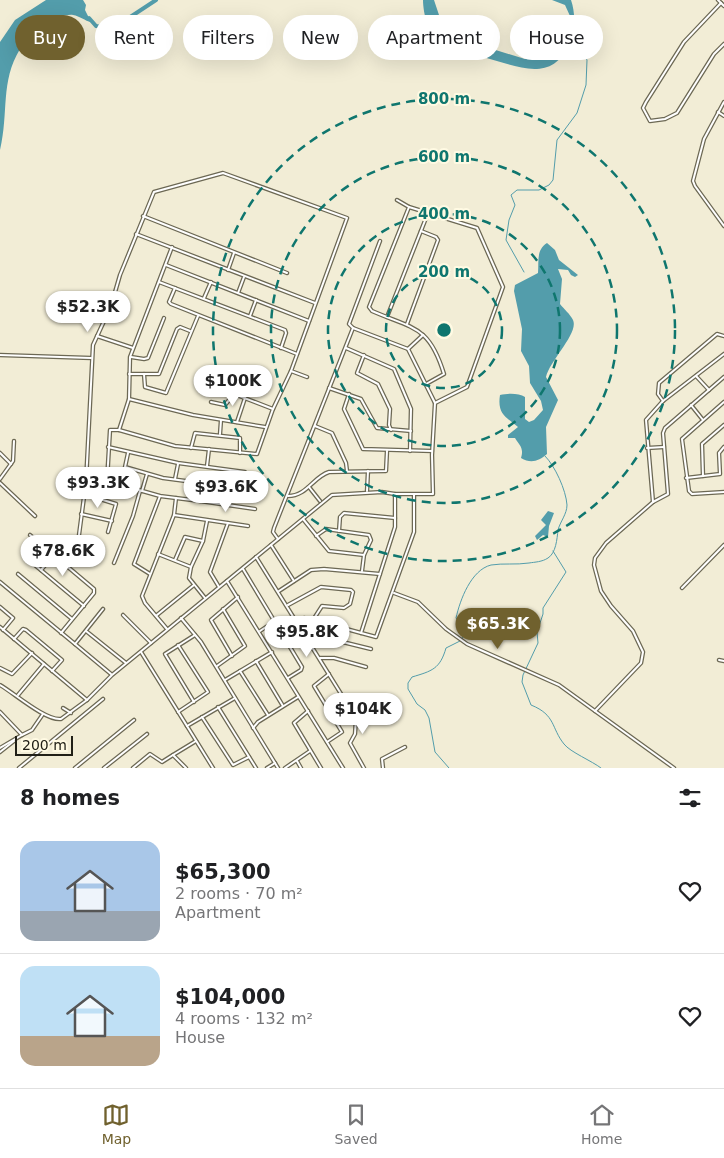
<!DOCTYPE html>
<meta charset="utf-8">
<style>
body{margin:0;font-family:"DejaVu Sans",sans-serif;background:#f6f6f6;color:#202124;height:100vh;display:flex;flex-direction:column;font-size:19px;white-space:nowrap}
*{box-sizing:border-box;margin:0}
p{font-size:16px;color:#757577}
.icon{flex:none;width:28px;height:28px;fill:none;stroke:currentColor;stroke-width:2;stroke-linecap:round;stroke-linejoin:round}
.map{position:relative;height:768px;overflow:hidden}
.panel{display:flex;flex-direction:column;background:#fff;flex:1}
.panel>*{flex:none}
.guide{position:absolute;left:15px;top:15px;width:695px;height:45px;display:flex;gap:10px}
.scale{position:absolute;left:15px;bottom:12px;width:58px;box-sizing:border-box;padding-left:5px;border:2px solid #212017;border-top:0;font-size:14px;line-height:18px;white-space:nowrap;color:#212017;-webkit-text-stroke:4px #fffae3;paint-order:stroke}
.price{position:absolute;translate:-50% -42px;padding:0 11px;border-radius:18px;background:#fff;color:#222;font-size:16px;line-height:32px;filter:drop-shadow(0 1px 2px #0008)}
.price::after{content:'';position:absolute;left:50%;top:30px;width:15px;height:11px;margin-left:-8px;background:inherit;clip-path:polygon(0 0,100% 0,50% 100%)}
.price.active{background:#70612e;color:#fff}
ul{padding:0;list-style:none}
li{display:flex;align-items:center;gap:15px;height:125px;padding:0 20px}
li+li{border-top:1px solid #e0e0e0}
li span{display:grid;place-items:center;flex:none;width:140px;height:100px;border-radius:15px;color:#555}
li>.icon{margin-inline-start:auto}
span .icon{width:60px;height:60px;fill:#fffc;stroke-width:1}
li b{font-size:21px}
h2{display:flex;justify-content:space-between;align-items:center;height:60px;padding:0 20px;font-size:21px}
.tag{padding:0 18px;border-radius:22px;background:#fff;box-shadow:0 5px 20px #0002;font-size:18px;line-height:45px}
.tag.active{background:#70612e;color:#fff}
.menu{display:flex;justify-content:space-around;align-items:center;height:70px;border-top:1px solid #e0e0e0;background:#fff;font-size:14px;color:#757577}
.menu a{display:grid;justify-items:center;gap:2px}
.menu .active{color:#70612e}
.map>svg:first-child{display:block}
.water{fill:#539dab}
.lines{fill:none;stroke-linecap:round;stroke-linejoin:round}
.stream{stroke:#539dab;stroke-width:1}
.river{stroke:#539dab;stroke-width:4}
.street-casing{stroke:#6c6854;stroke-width:4.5}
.street{stroke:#fff;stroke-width:2}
.ring{fill:none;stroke:#0f766e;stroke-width:2.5;stroke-dasharray:9 6}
.centre{fill:#0f766e;stroke:#fffae3;stroke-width:2.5}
.ring-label{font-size:15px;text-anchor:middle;font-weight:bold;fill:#0f766e;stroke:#fffae3;stroke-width:4;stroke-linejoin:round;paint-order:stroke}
</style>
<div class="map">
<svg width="724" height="768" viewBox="0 0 724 768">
<rect width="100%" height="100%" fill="#f2edd6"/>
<!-- water -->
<g class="water">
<path d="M46 0H83L86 5 85 10 91 22C85 21 80 16 73 15 59 13 28 34 19 45L20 49C0 82 9 112 0 150V42L15 20Z"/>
<path d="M423 0H434L446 36 453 42 486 47 525 59 544 57 554 54 570 16 565 5 552 0H571C576 15 575 30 569 44 551 87 511 63 479 56 468 53 447 54 439 46 429 37 423 13 423 0Z"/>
<path d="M547 243 555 250 559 260 578 275 575 277 571 275 568 270 558 269 562 279 560 304C564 309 570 314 573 320 579 333 550 360 546 377L558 400 546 427 547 454C539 461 531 464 521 458 524 448 520 446 515 438H508V435L518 427C506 417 497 414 500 395 508 393 519 393 525 397V419L529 422 534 420 543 410 541 401 530 383 529 366 521 351 522 329 514 291 515 285 538 273C539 261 536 250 547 243Z"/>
<polygon points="548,511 554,513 549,526 548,537 543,535 537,540 535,536 546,525 541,520"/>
</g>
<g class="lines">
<!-- stream -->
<g class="stream">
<polyline points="524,272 506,240 509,220 515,205 511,195 517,190 539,190 549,185 553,180 557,140 577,113 586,85 587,60 572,34"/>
<path d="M553 551 566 572 543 608V614L537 632 538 643 523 675 522 682 531 705C556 715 551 728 564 744 570 752 592 761 601 768"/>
<path d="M449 768 435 752 429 718 425 710 417 704 408 689V683L412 677C432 671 440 669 446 648L460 641 467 632 456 618C460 600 471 570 491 565 503 563 516 565 529 563 535 562 542 562 548 558 556 553 557 539 558 530 560 522 567 514 567 505 566 490 555 466 545 456"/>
</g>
<!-- river -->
<polyline class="river" points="89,18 96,26 112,29 156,0"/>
<!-- street casing -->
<g class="street-casing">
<g id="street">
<polyline points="718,0 724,6"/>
<polyline points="721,3 684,42 646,102 643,108 650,121 665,119 677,113 714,54 724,44"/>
<polyline points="724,102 704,139 693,181 695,186 724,226"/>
<polyline points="718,112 724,116"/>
<path d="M397 200 409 207 369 307 372 311C413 329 429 325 444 374L426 384"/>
<polyline points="409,207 477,228 503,287 467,387 435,403"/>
<polyline points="143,216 287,273"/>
<polyline points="136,234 315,303"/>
<polyline points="166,265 309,321"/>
<polyline points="228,270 234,253"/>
<polyline points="159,282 285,330 286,333 281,348"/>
<polyline points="175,288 169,302 171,304 297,354"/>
<polyline points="238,293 244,277"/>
<polyline points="204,298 211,282"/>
<polyline points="250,316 256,300"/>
<polyline points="387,317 428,213"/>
<polyline points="407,324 438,240 436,237 421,231"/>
<polyline points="97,336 133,348"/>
<polyline points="346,348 394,369 411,409 410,451"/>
<polyline points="408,349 423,335"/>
<polyline points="0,355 91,358"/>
<polyline points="364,355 357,373 378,384 390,409 389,425 391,430"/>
<polyline points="131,357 144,359 148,358 164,318"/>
<polyline points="129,374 159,374 177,329 180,327 190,331"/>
<polyline points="144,374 145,387 166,393 198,316"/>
<polyline points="696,376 709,390"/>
<polyline points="329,388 361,399 377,428 411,431"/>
<polyline points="349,394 344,409 363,449 432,451"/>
<polyline points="129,399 193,415 265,427"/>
<polyline points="663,401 658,394 659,383 717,334 724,336"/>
<polyline points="211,402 225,405 234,394 273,409"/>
<polyline points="724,402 682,439 689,491 692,494 724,492"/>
<polyline points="691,405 703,420"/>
<polyline points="237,422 245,398"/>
<polyline points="315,426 332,433 346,463 347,471"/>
<polyline points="119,430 129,399 130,357 172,247"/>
<polyline points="220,434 221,420"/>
<polyline points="108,447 178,463 245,472 245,488"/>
<polyline points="191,448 195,433 240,438 240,453"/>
<polyline points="647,448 664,447"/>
<polyline points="0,453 11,464"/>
<polyline points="128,453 125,467 163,478 262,491"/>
<polyline points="207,466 209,449"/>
<polyline points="703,476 702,444 724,425"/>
<polyline points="686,478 720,474 719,453 724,447"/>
<polyline points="0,479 13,461 14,441"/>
<polyline points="175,479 178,464"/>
<polyline points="0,483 35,516"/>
<polyline points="202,484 200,501 160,496 107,481 110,430 119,430 175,446 257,454 273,409 291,371"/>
<polyline points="309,487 320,501"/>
<polyline points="142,491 147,474"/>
<polyline points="367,491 368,471"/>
<polyline points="84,494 116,504 108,532"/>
<path d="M288 496C307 496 313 477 329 472L386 471 387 451"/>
<polyline points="200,501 255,509"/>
<polyline points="653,502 646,420 663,401 724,354"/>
<polyline points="81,514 112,521"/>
<polyline points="174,515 248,526"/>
<polyline points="303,519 329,551 364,555"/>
<polyline points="339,531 340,517 344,513 395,518"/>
<polyline points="30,535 94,589 94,593 61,633"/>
<polyline points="316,536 326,529 369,535 371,540 364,555 362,571"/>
<polyline points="278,539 273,532 274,528 353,328"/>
<polyline points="271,545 294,581"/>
<polyline points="78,551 91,561"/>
<polyline points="158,554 191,567 203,541 207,521"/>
<polyline points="256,557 356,718 355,734 350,743 364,768"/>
<polyline points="175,560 185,537 203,541"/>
<polyline points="30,561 84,606"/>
<polyline points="114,563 133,516 140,491"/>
<polyline points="68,566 77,550 86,482 93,345 111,306 120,275 154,192 223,173 347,218 291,371 307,377"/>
<polyline points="191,567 189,578 205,598"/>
<polyline points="243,569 302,667 301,670 288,678"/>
<polyline points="41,570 54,555"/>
<polyline points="18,574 72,619"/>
<polyline points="150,574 134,564 160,496"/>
<polyline points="227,581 343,768"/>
<polyline points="0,582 75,644 103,609"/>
<polyline points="219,587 210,572 228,523"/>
<polyline points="682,588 724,545"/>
<polyline points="279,591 311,570 324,569 380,574"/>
<polyline points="394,593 418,602 446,629 467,644 559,685 674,768"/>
<polyline points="288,605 321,587 351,590 353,592 350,604 344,608 322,606 313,620"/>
<polyline points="0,607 13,618 3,630"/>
<polyline points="123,615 151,643"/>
<polyline points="157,615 194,585"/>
<polyline points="181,618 201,642 278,768"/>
<polyline points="297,621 304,618 313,620 376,637 414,532 414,495"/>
<polyline points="0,627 87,700"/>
<polyline points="167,629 145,603 142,596 174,515 176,498"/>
<polyline points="86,631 126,663"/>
<polyline points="260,631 275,621"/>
<polyline points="361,633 395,527 395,494"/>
<polyline points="306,635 310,634 371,649"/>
<polyline points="14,639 23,629 26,630 62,660 52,671"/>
<polyline points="75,644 111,674"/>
<polyline points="141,652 187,726 235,698"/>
<polyline points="232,656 211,620 238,597"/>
<polyline points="320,658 334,658 366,667"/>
<polyline points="719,660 724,661"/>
<polyline points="256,661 283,706"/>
<polyline points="217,666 245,646 223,609"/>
<polyline points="0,668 12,674 32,653"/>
<polyline points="240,671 268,715"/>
<polyline points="225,680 272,652"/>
<path d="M0 685C14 693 46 721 61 719L87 700 112 675 332 495 382 492 395 494H433L432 455 435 403 408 349 353 328 349 324 380 241"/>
<polyline points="18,695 44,664"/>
<polyline points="194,702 165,654 195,635"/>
<polyline points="218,707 256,768"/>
<polyline points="63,708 71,713"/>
<polyline points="308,711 294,723 321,768"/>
<polyline points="595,711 641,663 643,652 633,631 611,606 601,591 594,565 595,558 606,543 653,502 668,494 663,433 665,428 724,377"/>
<polyline points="0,712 22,735 0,748"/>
<polyline points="178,712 208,692 178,645"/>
<polyline points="202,717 233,765 249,757"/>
<polyline points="187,726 213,768"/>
<polyline points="253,728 258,722 298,697"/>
<polyline points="22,735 32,730 43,714"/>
<polyline points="327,742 342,732 314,686 329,674"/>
<polyline points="0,752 14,741"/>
<polyline points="297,761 301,768"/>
<polyline points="19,768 103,699"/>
<polyline points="75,768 134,720"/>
<polyline points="104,768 147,734"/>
<polyline points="133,768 150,754 162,762 173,755"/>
<polyline points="186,768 173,755 196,741"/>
<polyline points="267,768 275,763"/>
<polyline points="285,768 310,751"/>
<polyline points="383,768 382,759 405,747"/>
</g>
</g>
<!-- street -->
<use href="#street" class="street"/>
</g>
<!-- distance rings -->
<g class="ring">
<circle cx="444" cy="330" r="58"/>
<circle cx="444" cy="330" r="116"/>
<circle cx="444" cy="330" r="173"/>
<circle cx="444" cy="330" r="231"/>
</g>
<circle cx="444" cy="330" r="8" class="centre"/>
<g class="ring-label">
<text x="444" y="104">800 m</text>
<text x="444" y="162">600 m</text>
<text x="444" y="219">400 m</text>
<text x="444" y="277">200 m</text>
</g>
</svg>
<div class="scale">200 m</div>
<b class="price" style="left:88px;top:333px">$52.3K</b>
<b class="price" style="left:233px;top:407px">$100K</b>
<b class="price" style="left:98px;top:509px">$93.3K</b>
<b class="price" style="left:226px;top:513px">$93.6K</b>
<b class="price" style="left:63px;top:577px">$78.6K</b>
<b class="price active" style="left:498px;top:650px">$65.3K</b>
<b class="price" style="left:307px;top:658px">$95.8K</b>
<b class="price" style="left:363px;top:735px">$104K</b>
<div class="guide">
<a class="tag active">Buy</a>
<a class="tag">Rent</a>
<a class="tag">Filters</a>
<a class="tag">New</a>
<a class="tag">Apartment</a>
<a class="tag">House</a>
</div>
</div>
<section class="panel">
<h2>8 homes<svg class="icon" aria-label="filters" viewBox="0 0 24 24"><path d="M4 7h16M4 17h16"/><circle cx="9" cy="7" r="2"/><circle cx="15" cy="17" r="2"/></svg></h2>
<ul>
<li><span style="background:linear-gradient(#a9c7e8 70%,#9aa5b1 0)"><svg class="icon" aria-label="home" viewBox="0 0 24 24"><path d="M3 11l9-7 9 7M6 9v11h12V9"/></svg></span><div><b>$65,300</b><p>2 rooms · 70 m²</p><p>Apartment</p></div><svg class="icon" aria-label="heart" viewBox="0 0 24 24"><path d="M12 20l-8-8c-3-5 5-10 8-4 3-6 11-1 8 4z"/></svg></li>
<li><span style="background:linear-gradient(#bfe0f5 70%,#b9a48a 0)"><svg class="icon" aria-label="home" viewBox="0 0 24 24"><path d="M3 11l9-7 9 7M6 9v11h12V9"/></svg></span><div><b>$104,000</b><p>4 rooms · 132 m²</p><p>House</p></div><svg class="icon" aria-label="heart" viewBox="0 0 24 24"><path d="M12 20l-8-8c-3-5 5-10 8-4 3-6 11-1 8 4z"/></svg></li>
</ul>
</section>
<nav class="menu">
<a class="active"><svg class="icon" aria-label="map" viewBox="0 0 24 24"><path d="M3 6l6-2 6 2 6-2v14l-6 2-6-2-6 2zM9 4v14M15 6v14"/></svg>Map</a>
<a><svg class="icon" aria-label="saved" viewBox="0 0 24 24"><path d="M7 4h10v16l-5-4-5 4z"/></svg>Saved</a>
<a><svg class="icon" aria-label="home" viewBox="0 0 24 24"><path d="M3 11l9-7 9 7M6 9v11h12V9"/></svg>Home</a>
</nav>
